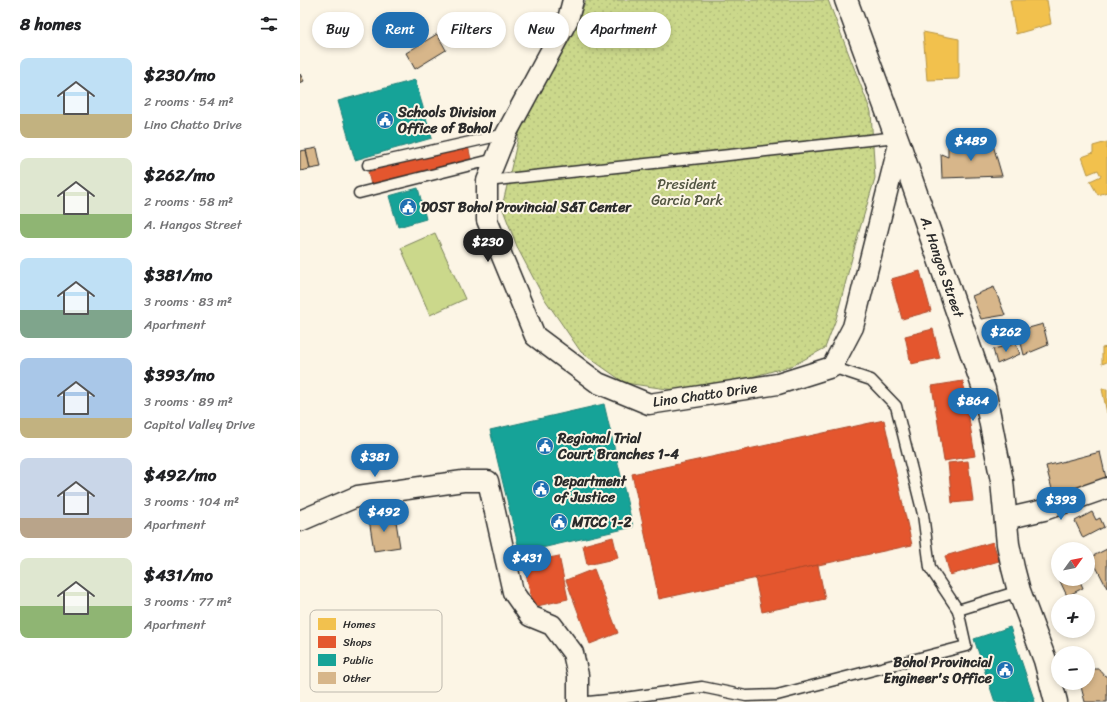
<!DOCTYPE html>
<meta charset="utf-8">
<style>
body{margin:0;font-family:Sriracha,sans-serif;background:#f2f2f2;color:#202124;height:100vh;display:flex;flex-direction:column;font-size:15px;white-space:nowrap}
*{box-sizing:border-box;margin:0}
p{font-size:13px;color:#757577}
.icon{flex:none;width:22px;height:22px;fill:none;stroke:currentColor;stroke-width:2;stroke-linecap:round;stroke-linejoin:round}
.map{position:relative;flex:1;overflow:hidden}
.details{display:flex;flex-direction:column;background:#fff;width:300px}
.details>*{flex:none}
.banner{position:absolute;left:12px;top:12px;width:380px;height:36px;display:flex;gap:8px}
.needle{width:26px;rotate:57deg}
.tools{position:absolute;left:751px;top:542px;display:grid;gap:8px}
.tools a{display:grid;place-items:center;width:44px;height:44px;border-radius:50%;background:#fff;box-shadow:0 2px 6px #0003;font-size:20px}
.price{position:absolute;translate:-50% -34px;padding:0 9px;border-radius:14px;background:#1f6fb2;color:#fff;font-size:13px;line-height:26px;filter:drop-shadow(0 1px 2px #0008)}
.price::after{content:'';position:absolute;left:50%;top:24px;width:12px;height:9px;margin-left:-6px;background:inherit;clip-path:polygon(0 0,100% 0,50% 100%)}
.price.active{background:#222;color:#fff}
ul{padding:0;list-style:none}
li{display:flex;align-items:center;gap:12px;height:100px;padding:0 20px}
li span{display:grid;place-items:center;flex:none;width:112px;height:80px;border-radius:8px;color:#555}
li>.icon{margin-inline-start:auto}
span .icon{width:48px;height:48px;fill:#fffc;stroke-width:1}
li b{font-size:17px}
h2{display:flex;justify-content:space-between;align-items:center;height:48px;padding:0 20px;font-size:17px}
.pill{padding:0 14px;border-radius:18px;background:#fff;box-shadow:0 2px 6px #0003;font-size:14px;line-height:36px}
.pill.active{background:#1f6fb2;color:#fff}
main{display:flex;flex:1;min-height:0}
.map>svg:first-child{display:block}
.grass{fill:url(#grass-dots);stroke:#7b825b}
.garden{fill:#cbd88b;stroke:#7b825b}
.homes{fill:#f2c14e;stroke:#b69444}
.shops{fill:#e4572e;stroke:#ac4a2d}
.public{fill:#17a398;stroke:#1d7f77}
.building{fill:#d7b68a;stroke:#2b2b2b}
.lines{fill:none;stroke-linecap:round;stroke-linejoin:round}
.lane-casing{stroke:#2b2b2b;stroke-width:13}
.street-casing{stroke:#2b2b2b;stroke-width:23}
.secondary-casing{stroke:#2b2b2b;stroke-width:25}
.lane{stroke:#fcf5e5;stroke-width:10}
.street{stroke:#fcf5e5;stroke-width:20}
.secondary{stroke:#fcf5e5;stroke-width:22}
.labels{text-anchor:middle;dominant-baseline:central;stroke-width:4;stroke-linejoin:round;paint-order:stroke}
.poi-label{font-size:14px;font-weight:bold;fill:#2b2b2b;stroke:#fcf5e5;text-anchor:start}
.park-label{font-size:14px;fill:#535643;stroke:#fcf5e5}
.street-label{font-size:14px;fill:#2b2b2b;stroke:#fcf5e5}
.key{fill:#fcf5e5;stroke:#bdb8ad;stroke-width:1}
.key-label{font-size:11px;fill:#2b2b2b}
</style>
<main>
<section class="details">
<h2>8 homes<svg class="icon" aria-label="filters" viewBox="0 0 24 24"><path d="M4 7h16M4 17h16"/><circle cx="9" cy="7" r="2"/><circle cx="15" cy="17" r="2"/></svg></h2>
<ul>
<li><span style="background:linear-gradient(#bfe0f5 70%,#c2b280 0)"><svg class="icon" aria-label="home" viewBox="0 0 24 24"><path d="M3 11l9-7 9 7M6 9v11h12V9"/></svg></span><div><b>$230/mo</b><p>2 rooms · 54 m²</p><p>Lino Chatto Drive</p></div></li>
<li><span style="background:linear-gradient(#dfe7d0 70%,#8fb573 0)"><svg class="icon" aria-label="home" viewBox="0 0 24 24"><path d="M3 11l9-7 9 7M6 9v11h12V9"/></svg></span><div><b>$262/mo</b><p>2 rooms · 58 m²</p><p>A. Hangos Street</p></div></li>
<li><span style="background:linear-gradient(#bfe0f5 65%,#7fa58c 0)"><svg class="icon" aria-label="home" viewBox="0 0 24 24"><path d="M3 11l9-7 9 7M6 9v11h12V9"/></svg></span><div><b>$381/mo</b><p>3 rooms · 83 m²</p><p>Apartment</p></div></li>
<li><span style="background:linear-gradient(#a9c7e8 75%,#c2b280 0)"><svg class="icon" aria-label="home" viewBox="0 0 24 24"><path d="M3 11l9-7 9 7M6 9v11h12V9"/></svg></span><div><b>$393/mo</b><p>3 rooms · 89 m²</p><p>Capitol Valley Drive</p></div></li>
<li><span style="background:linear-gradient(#c9d6e8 75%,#b9a48a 0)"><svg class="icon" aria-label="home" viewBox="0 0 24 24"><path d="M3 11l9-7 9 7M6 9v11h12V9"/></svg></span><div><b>$492/mo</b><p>3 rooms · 104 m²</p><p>Apartment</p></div></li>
<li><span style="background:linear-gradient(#dfe7d0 60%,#8fb573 0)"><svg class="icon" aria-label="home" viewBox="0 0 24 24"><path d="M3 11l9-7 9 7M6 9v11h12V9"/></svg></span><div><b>$431/mo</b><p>3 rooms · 77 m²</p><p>Apartment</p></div></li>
</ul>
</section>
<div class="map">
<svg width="807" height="702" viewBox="0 0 807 702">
<defs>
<pattern id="grass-dots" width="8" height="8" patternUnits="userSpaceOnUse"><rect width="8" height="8" fill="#cbd88b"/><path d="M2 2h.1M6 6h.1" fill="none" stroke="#aeba78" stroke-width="1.8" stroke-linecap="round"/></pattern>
</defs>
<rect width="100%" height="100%" fill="#fcf5e5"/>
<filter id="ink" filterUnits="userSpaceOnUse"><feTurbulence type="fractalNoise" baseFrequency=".025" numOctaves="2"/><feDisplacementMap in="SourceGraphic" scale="8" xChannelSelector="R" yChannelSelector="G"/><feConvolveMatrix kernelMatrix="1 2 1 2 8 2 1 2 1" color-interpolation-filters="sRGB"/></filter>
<g filter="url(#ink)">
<!-- grass -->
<polygon class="grass" points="286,0 528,0 571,112 575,178 558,235 536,319 525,348 494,365 395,393 325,383 281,352 244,298 218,249 202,207 220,130 273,32"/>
<!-- garden -->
<polygon class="garden" points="135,233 165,299 130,315 101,248"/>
<!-- homes -->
<g class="homes">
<polygon points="710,0 747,0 751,24 716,34"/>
<polygon points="623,32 659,39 659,79 627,80"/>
<polygon points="807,142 807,192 798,195 790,181 801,176 798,170 788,174 782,157 793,153 793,146"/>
<polygon points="807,347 807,362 802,364 802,348"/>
<polygon points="802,389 807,389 807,413"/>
</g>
<!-- shops -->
<g class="shops">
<polygon points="168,146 171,159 71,185 68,172"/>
<polygon points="620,271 631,311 602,319 591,279"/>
<polygon points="633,329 640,358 611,364 605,336"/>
<polygon points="663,381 675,456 644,461 632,386"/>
<polygon points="584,420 612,545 359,599 332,474"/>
<polygon points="668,461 673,501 652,503 648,463"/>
<polygon points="313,537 318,558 287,565 283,545"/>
<polygon points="693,542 699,561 650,575 645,556"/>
<polygon points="259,556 268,599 233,607 224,563"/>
<polygon points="518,565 525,599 462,612 455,578"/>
<polygon points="294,569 318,633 290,644 266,580"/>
</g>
<!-- public -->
<g class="public">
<polygon points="115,80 132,138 55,160 38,101"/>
<polygon points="118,188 126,219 98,227 89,196"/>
<polygon points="304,404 333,527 220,553 190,430"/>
<polygon points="710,627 735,702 695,702 674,639"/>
</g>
<!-- building -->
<g class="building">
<polygon points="137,34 146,50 115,69 106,53"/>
<polygon points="0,74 4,81 0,83"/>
<polygon points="691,138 702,176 642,178 641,154 648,157 648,146 680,148 681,142"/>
<polygon points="17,148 21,167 10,169 6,150"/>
<polygon points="6,150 10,169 0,171 0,151"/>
<polygon points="694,287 705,315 681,319 672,296"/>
<polygon points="743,324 748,345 724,355 718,331"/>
<polygon points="716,344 720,354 697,364 693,349"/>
<polygon points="800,452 807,482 754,497 746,466"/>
<polygon points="792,512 796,520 800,518 804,527 783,538 775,521"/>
<polygon points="95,515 100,547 74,551 69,519"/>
<polygon points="807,549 807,588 791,557"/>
<polygon points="758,563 758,576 753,565"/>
<polygon points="759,579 779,579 783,588 767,596"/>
<polygon points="788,669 799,669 805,676 807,676 807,702 785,702 780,683 788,683"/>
</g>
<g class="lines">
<!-- lane casing -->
<g class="lane-casing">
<g id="lane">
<polyline points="68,165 206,134"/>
<polyline points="187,181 597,137"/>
<polyline points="59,193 195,159"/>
<polyline points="532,367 571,380 596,406 623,514 630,568 658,610"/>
<polyline points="288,702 318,699 402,687 446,696 477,695 666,646 658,610 719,591"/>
</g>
</g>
<!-- street casing -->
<g class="street-casing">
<g id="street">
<polyline points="273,0 268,19 206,134 187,181 187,220 235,336 298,383 349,404 478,384 532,367 553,327 599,144"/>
<polyline points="705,519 744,510 807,488"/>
<polyline points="0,521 58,496 163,481 188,481 213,592 230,616 252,625 273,653 278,675 278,702"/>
</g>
</g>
<!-- secondary casing -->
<g class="secondary-casing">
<polyline id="secondary" points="546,0 599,144 684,389 702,481 708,544 713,568 719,591 745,660 756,702"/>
</g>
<!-- lane -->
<use href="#lane" class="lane"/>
<!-- street -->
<use href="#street" class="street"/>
<!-- secondary -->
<use href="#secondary" class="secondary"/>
</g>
</g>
<!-- icons -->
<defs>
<g id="civic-disc" transform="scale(0.9)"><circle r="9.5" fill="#1f6fb2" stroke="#fcf5e5"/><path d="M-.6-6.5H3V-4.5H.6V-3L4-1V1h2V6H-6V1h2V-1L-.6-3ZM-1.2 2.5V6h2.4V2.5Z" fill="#fff"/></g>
</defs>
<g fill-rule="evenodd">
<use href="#civic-disc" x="85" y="120"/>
<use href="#civic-disc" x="108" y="207"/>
<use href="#civic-disc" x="245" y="446"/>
<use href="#civic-disc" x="241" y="489"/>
<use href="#civic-disc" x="259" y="522"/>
<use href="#civic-disc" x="705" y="670"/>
</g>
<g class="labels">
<!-- poi labels -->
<g class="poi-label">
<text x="98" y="112">Schools Division<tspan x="98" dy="16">Office of Bohol</tspan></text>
<text x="121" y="207">DOST Bohol Provincial S&amp;T Center</text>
<text x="258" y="438">Regional Trial<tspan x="258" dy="16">Court Branches 1-4</tspan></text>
<text x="254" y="481">Department<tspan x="254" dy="16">of Justice</tspan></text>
<text x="272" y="522">MTCC 1-2</text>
<text x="692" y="662" text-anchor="end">Bohol Provincial<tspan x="692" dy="16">Engineer's Office</tspan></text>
</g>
<!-- park labels -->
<g class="park-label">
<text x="387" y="184">President<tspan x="387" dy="16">Garcia Park</tspan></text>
</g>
<!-- street labels -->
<g class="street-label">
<text transform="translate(642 267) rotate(71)">A. Hangos Street</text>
<text transform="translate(405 395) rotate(-8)">Lino Chatto Drive</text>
</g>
</g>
<!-- legend -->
<rect x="10" y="610" width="132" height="82" rx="6" class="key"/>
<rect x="18" y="618" width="18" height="12" fill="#f2c14e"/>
<rect x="18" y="636" width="18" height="12" fill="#e4572e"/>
<rect x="18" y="654" width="18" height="12" fill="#17a398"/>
<rect x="18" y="672" width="18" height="12" fill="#d7b68a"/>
<g class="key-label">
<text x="43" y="628">Homes</text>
<text x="43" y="646">Shops</text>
<text x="43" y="664">Public</text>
<text x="43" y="682">Other</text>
</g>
</svg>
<div class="tools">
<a><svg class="needle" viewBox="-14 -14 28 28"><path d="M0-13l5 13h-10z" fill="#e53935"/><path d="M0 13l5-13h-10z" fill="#757577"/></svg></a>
<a>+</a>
<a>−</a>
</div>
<b class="price" style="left:671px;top:162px">$489</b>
<b class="price active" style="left:188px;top:263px">$230</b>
<b class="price" style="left:706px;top:353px">$262</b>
<b class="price" style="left:673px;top:422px">$864</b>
<b class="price" style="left:75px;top:478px">$381</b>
<b class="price" style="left:761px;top:521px">$393</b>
<b class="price" style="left:84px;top:533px">$492</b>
<b class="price" style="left:227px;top:579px">$431</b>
<div class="banner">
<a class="pill">Buy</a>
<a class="pill active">Rent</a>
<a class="pill">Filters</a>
<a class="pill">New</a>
<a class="pill">Apartment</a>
</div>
</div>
</main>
